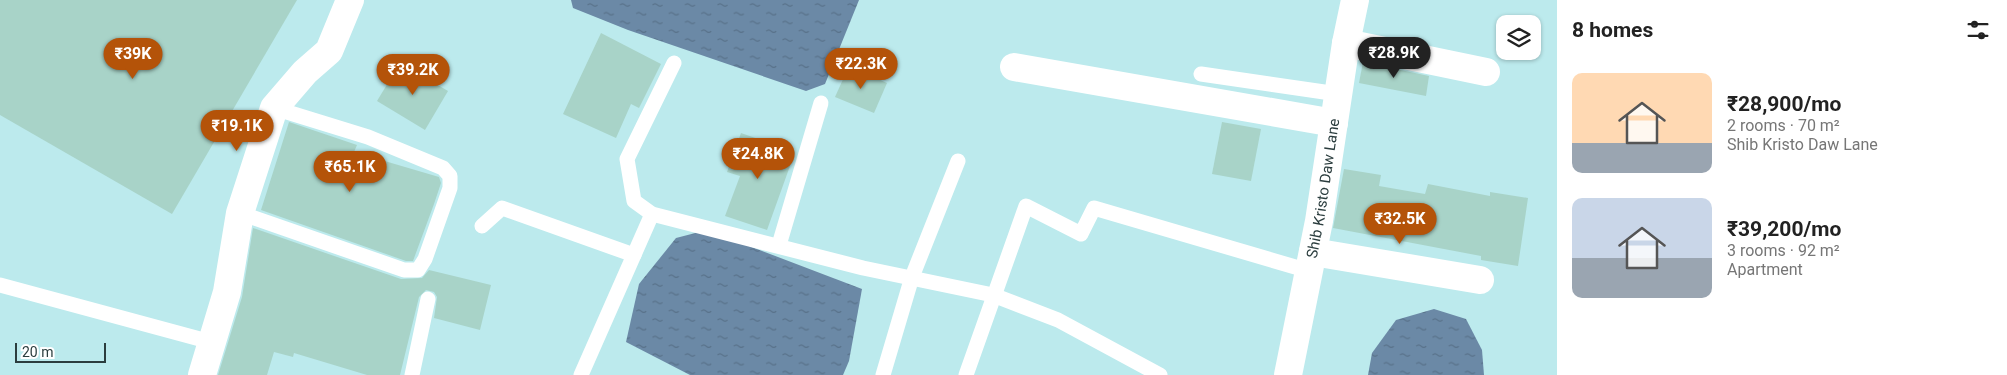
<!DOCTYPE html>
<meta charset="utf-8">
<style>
body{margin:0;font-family:Roboto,sans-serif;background:#f2f2f2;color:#222;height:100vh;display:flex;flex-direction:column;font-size:19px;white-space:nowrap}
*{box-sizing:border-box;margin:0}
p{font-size:16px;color:#767676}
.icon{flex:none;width:28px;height:28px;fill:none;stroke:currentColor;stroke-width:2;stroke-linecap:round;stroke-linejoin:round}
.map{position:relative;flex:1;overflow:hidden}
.sheet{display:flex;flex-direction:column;background:#fff;width:450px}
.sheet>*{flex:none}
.buttons{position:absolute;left:1496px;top:15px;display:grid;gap:10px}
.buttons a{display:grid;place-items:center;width:45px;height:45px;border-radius:10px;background:#fff;box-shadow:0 1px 4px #0004;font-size:25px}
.scale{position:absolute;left:15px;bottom:12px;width:91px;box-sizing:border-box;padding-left:5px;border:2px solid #2b3d3e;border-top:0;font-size:14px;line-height:18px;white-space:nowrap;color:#2b3d3e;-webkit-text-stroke:4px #fff;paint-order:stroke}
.price{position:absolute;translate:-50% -42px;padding:0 11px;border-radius:18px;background:#b45309;color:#fff;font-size:16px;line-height:32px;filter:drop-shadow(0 1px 2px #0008)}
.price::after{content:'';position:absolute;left:50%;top:30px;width:15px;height:11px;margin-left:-8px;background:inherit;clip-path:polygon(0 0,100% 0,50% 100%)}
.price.current{background:#222;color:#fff}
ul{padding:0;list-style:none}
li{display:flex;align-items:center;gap:15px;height:125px;padding:0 15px}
li span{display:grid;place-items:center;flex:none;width:140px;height:100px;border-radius:10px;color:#555}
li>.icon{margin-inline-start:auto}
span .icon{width:60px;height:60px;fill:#fffc;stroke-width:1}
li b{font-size:21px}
h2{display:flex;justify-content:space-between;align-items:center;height:60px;padding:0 15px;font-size:21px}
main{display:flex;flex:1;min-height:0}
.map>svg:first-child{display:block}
.water{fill:url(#water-ripples)}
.building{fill:#a8d3c8}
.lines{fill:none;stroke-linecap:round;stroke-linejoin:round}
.service{stroke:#fff;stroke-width:15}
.minor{stroke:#fff;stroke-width:28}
.labels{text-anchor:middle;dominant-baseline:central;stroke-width:5;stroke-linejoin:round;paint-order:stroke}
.street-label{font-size:15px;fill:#2b3d3e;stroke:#fff}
</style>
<main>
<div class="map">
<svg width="1557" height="375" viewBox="0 0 1557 375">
<defs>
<pattern id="water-ripples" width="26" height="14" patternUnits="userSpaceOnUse" patternTransform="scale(1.25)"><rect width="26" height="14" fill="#6b89a6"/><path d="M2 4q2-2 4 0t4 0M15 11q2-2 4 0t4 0" fill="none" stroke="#587189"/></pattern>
</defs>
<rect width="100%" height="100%" fill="#bceaed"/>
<!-- water -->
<g class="water">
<polygon points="571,0 859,0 825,84 806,91 628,30 573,8"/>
<polygon points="707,230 862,289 849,361 843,375 690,375 626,342 639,284 676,238"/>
<polygon points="1434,309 1466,319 1482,350 1484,375 1368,375 1372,353 1396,320"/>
</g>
<!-- building -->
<g class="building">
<polygon points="0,0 297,0 172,214 0,115"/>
<polygon points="601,33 661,64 639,108 631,104 616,138 563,114"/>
<polygon points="1363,62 1429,76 1426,96 1359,83"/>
<polygon points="400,63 448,91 425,130 377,101"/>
<polygon points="849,66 887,83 874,113 835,97"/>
<polygon points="289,122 357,145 354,152 439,177 441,183 434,204 413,261 406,261 261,210"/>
<polygon points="1222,122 1261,129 1251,181 1212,174"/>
<polygon points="741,133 795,152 767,230 725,216 740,176 727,172"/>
<polygon points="1344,169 1381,175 1379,186 1425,194 1428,184 1490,196 1490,192 1528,198 1518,266 1481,260 1481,256 1333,228"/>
<polygon points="253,228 401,279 422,278 429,270 491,285 480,330 434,318 437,297 434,292 426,290 419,297 400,375 367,375 294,353 293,357 274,352 267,375 218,375 242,297"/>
</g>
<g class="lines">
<!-- service -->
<g class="service">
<polyline points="674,63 627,159 634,201 652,214 863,268 993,295 1058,320 1160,375"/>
<polyline points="1201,74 1338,94"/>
<polyline points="240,213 404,270 418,270 425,259 450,188 450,176 443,168 368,137 274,108"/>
<polyline points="482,226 502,208 634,255"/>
<polyline points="779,245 821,103"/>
<polyline points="0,285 211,342"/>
<polyline points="412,375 428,299"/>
<polyline points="581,375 652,214"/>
<polyline points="883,375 912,277 958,161"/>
<polyline points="966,375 1026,206 1081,234 1094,208 1309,271"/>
</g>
<!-- minor -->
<g class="minor">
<polyline points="1346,43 1486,72"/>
<polyline points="1014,67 1334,123"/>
<polyline points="1313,252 1480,280"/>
<polyline points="202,375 227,292 240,213 274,108 305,72 329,51 350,0"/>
<path id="s1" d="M1288 375 1319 221 1346 43 1355 0"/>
</g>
</g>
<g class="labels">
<!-- street labels -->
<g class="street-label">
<text stroke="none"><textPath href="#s1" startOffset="190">Shib Kristo Daw Lane</textPath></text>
</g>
</g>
</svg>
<div class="buttons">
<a><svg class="icon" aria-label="layers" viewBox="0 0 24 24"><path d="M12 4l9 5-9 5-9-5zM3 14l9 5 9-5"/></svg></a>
</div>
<div class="scale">20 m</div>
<b class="price current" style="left:1394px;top:79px">₹28.9K</b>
<b class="price" style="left:133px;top:80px">₹39K</b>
<b class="price" style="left:861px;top:90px">₹22.3K</b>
<b class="price" style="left:413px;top:96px">₹39.2K</b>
<b class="price" style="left:237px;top:152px">₹19.1K</b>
<b class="price" style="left:758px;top:180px">₹24.8K</b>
<b class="price" style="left:350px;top:193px">₹65.1K</b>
<b class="price" style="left:1400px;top:245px">₹32.5K</b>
</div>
<section class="sheet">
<h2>8 homes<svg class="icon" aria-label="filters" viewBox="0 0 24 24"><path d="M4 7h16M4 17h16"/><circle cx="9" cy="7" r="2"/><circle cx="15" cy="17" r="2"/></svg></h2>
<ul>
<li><span style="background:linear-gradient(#ffd9b3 70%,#9aa5b1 0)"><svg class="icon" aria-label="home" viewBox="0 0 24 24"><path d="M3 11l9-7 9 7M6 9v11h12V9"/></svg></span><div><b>₹28,900/mo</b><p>2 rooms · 70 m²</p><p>Shib Kristo Daw Lane</p></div></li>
<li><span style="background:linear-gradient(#c9d6e8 60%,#9aa5b1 0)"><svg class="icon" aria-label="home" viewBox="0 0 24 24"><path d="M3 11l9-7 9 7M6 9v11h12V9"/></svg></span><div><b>₹39,200/mo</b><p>3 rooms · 92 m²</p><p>Apartment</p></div></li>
</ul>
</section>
</main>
